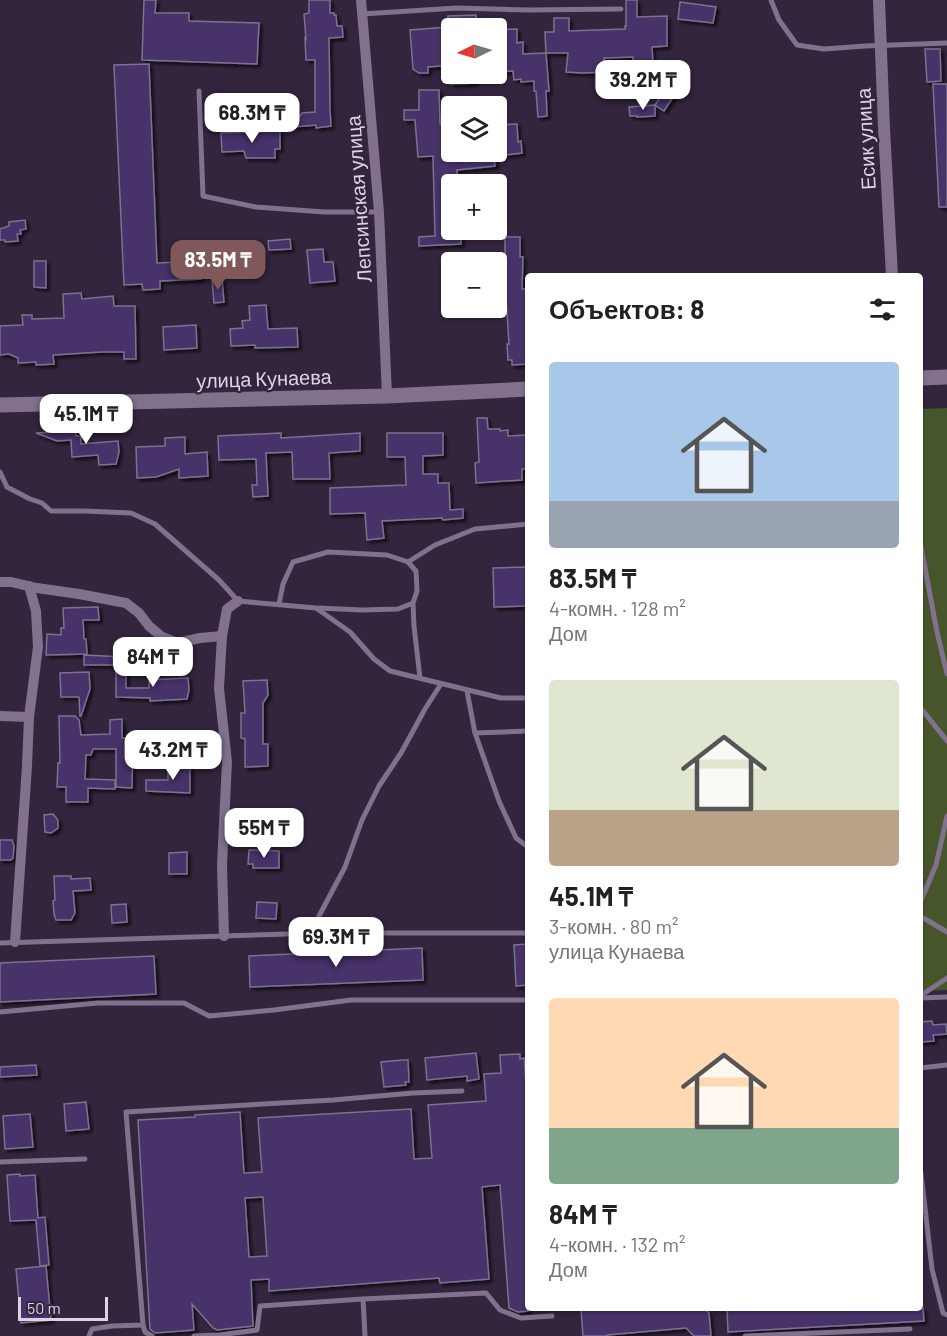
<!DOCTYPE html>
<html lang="ru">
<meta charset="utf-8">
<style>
body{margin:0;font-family:Barlow,sans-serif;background:#f2f2f2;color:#222;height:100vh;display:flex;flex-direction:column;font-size:22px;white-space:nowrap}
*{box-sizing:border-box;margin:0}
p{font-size:20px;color:#767676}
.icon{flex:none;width:33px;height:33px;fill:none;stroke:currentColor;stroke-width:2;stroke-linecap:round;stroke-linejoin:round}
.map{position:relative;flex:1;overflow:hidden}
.drawer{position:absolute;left:525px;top:273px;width:398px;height:1038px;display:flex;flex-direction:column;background:#fff;border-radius:6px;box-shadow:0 2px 4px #0004}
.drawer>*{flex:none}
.needle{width:39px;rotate:265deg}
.fabs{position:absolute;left:441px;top:18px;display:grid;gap:12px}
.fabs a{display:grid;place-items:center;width:66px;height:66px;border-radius:6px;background:#fff;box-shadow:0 2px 4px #0004;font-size:30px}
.scale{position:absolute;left:18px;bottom:15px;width:90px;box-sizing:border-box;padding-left:6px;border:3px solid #dcd4e3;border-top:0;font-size:16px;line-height:21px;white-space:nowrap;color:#dcd4e3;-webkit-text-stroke:4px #33253d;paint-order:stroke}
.price{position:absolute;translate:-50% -51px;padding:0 14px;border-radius:12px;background:#fff;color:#222;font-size:20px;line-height:39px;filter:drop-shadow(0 2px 3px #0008)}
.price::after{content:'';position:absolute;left:50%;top:36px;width:18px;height:14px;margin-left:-9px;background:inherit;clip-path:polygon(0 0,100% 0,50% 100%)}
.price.selected{background:#815859;color:#fff}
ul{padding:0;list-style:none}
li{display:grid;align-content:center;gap:12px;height:318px;padding:0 24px}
li span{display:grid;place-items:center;height:186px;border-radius:6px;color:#555}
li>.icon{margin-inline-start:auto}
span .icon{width:108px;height:108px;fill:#fffc;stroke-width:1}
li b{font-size:26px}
h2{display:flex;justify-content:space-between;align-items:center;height:72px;padding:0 24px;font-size:26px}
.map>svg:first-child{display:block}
.green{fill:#46552a}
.building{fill:#463069;stroke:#7b7290;stroke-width:1.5;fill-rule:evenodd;filter:url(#shadow)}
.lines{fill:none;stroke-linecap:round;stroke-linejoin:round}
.service{stroke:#81718d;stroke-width:5}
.minor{stroke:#81718d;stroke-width:10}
.tertiary{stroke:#81718d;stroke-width:12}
.secondary{stroke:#81718d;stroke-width:15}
.labels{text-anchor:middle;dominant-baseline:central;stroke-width:4.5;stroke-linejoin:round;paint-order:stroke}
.street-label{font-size:20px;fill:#dcd4e3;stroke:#33253d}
</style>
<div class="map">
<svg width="947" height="1336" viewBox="0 0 947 1336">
<defs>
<filter id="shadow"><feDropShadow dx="3" dy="3" stdDeviation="1.5" flood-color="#0009"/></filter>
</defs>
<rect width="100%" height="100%" fill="#33253d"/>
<!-- green -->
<polygon class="green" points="947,408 947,990 920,991 920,409"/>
<!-- building -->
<g class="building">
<polygon points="144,0 156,0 155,13 189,13 189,21 259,23 257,64 142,60"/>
<polygon points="309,0 330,0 330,13 334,13 334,15 336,15 337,26 342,26 343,37 329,38 330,109 331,126 316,128 316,125 294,127 293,116 300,116 302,113 315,112 315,60 306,60 305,38 306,39 304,14 309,13"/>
<polygon points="626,0 637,0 637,17 667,16 667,46 652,47 654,82 638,83 638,86 627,87 627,77 634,76 633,57 604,58 605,72 583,73 566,72 568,53 546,53 545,32 554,32 554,18 569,18 569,31 625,29 625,26 626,26"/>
<polygon points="680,2 716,7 713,23 678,19"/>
<polygon points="476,15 477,28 452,28 452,65 428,67 428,73 419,73 413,69 410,30 448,27 448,16"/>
<polygon points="517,29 517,43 523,42 523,54 546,53 549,91 546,91 547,116 538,117 536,91 534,91 534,81 521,82 521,79 514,80 513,71 496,72 496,30"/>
<polygon points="925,49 940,49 941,81 927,82"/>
<polygon points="149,64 157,263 180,262 180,267 201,266 201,279 160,281 160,289 143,290 142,284 124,285 114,65"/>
<polygon points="450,74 475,74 475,83 451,84"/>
<polygon points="933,84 947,84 947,207 939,207"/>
<polygon points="666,89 675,94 664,111 655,105"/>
<polygon points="419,90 439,90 440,124 452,123 452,152 493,152 495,166 457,170 458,184 452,184 452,235 461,235 461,244 419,246 419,237 435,236 433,156 418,157 415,120 404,120 404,110 419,110"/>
<polygon points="655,105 655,116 637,117 637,116 630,116 629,107"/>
<polygon points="517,124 518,142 521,141 522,153 496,156 496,125"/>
<polygon points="280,131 280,149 275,149 275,158 246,158 244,151 222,152 221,133"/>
<polygon points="25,220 26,229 20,230 21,234 17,234 18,241 5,242 5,240 0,240 0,229 9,226 9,222"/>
<polygon points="505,237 520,237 520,257 523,257 522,289 528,289 528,364 512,365 512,360 508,360 507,344 509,344 505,282"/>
<polygon points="290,239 291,249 269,250 268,241"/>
<polygon points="323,249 324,262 333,262 335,281 310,283 307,250"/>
<polygon points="34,261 46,261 46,288 34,287"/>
<polygon points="222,279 224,302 214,303 212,280"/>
<polygon points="81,293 82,299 113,296 114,306 135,306 136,359 124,359 124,352 101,352 53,355 54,364 36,365 36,362 18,363 18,358 9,354 0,355 0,326 23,325 22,315 32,315 32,319 64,318 63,294"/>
<polygon points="266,305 268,329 297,328 298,347 255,348 255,345 231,346 230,329 243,328 242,321 250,320 249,306"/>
<polygon points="196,325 197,348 164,350 163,327"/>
<polygon points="477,418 487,418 488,429 500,429 500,431 508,430 508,436 528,435 528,469 522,469 522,480 476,483 475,463 479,462"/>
<polygon points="75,425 76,436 81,436 81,444 118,441 119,452 116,464 99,465 98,455 72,457 71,440 57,441 36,433 55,432 55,427"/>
<polygon points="281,433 281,438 360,433 360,451 329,453 330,479 293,479 292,452 266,453 268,496 253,497 252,485 257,485 256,459 219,460 218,436"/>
<polygon points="387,433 443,433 443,455 423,456 423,474 438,474 438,483 449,483 450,510 463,509 463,518 443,520 442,518 382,521 384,538 367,540 365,513 330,514 330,488 406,485 405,457 387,457"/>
<polygon points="185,437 185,454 207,452 208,476 179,478 179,469 156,477 137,478 136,447 165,446 165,438"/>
<polygon points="528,567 528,606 494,607 493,568"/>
<polygon points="98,607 99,620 83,620 84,639 86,639 87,654 46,655 47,634 61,635 61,628 64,628 63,608"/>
<polygon points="84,655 125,657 125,665 84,665"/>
<polygon points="116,668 126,668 126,688 149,688 149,680 188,678 189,690 187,699 150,701 150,698 116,697"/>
<polygon points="89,672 90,689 81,716 80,716 79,697 61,697 60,673"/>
<polygon points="267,680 268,695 263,703 263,744 268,744 268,766 245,767 245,739 241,738 241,713 245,713 243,681"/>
<polygon points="59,716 75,716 79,720 81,735 110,734 110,720 122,719 122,738 133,738 132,788 116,787 116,749 93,749 91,755 86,755 85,779 115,780 115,789 88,788 88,802 66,802 66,787 57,787 58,763 60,763"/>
<polygon points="168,764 190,765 190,793 146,791 146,780 168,780"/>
<polygon points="53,814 58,820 58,828 51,833 45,832 44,815"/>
<polygon points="0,840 12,840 14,846 13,858 11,860 0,860"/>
<polygon points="249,850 279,851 279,868 253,868 253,864 248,864"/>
<polygon points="187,852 187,874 169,874 169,853"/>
<polygon points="54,876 71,876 71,879 90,878 91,890 73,891 75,913 71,920 56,920 54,914 53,901 55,900"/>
<polygon points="257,902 277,903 276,919 256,918"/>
<polygon points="126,904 127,922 112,923 111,905"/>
<polygon points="528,944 528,985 516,986 514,945"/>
<polygon points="422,948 423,980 250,987 249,956"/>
<polygon points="154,956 156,994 0,1002 0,963"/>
<polygon points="932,1021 933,1025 946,1024 947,1034 933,1035 934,1041 920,1042 920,1022"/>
<polygon points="476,1053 479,1079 467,1081 467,1076 427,1080 425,1058"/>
<path d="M520 1054V1059L524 1058 527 1096 528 1095V1311L518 1312 509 1308 500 1185 482 1187 489 1279 440 1283 439 1278 269 1291V1279L251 1280 253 1326 217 1330 213 1328 192 1304 194 1330 155 1333 150 1329 138 1120 195 1117V1115L240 1112 244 1173 262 1172 258 1118 411 1109 414 1159 432 1158 428 1105 486 1101 484 1074 501 1073 500 1055ZM263 1197 267 1256 249 1257 245 1198Z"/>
<polygon points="403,1060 408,1060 409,1082 405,1082 406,1085 384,1087 381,1062"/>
<polygon points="36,1065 37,1075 0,1077 0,1067"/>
<polygon points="86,1102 89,1129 66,1131 64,1104"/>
<polygon points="30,1114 33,1147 5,1149 3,1116"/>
<polygon points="20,1174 20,1176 35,1175 38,1218 45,1217 49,1265 40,1266 36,1220 10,1221 7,1175"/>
<polygon points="46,1266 51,1320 21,1323 16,1269"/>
<polygon points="581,1308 703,1308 709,1313 711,1336 694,1336 686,1328 607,1335 607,1336 583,1336"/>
<polygon points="727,1308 923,1308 924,1321 728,1332"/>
</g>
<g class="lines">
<!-- service -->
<g class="service">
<polyline points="771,0 779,20 797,45 824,49 865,46 947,43"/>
<polyline points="362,14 457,8 529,10 621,9"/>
<polyline points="199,91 203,196 256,207 324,212 379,212"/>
<polyline points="0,472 7,487 30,499 42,503 51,511 84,511 131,513 155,524 219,580 238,601 316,608 350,632 374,659 390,671 501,698 528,698"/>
<polyline points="920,541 937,632 947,674"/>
<polyline points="408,562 435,545 475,529 528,524"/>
<polyline points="413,603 414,626 420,678"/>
<polyline points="279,604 283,584 293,562 328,552 387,555 408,562 416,571 417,591 413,603 398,609 362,610 318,608"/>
<polyline points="467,691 475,733 499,801 516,838 528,847"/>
<polyline points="920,707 947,741"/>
<polyline points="475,733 528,731"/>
<polyline points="920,903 936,865 947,816"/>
<polyline points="920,916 947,932"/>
<polyline points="310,933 345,867 362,820 379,786 401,753 425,709 441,684"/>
<polyline points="0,943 322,933 528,933"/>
<polyline points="920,996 947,978"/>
<polyline points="920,998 947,997"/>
<polyline points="0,1012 98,1003 184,1003 209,1016 274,1010 351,1000 528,1000"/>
<polyline points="920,1068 947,1065"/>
<polyline points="0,1162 85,1159"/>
<polyline points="921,1173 932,1269 943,1313 947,1315"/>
<polyline points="143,1325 145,1332 152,1336"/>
<polyline points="89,1336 92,1329 112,1326 143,1325 126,1112 333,1100 413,1093 462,1091"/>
<polyline points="194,1336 219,1335 257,1330 260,1306 363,1299"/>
<polyline points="365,1336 363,1299 486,1293 500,1310 521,1318 552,1316"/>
<polyline points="745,1336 910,1329"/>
</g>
<!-- minor -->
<g class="minor">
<polyline points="361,0 379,212 387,396"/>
<polyline points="0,582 11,582 37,588 79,594 126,603 139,613 149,626 162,637 178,643 200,638 222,636"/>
<polyline points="0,716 29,717"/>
<polyline points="224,936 222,865 227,762 219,688 222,636 227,609 238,601"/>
<polyline points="15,942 27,766 29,717 38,647 36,611 29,586"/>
</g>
<!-- tertiary -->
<polyline class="tertiary" points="879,0 884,128 892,276"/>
<!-- secondary -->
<g class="secondary">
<polyline points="920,378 947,377"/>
<polyline points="0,405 387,396 528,389"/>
</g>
</g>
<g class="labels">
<!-- street labels -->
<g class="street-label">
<text transform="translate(865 139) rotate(-93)">Есик улица</text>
<text transform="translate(358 199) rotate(-94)">Лепсинская улица</text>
<text transform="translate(264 378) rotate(-2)">улица Кунаева</text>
</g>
</g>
</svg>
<div class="fabs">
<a><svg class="needle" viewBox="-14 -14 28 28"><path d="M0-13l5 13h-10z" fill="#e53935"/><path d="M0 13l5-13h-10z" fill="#767676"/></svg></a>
<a><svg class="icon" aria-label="layers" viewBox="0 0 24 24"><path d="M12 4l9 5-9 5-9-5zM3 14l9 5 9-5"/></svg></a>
<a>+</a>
<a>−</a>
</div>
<div class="scale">50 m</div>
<b class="price" style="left:643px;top:111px">39.2M ₸</b>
<b class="price" style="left:252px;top:144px">68.3M ₸</b>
<b class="price selected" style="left:218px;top:291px">83.5M ₸</b>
<b class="price" style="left:86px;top:445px">45.1M ₸</b>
<b class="price" style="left:153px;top:688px">84M ₸</b>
<b class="price" style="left:173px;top:781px">43.2M ₸</b>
<b class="price" style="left:264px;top:859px">55M ₸</b>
<b class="price" style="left:336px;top:968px">69.3M ₸</b>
<section class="drawer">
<h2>Объектов: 8<svg class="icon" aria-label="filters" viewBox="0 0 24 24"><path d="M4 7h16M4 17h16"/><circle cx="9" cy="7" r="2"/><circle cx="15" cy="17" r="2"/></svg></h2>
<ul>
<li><span style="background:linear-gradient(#a9c7e8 75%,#9aa5b1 0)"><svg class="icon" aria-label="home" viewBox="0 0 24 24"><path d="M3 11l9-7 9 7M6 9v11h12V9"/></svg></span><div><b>83.5M ₸</b><p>4-комн. · 128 m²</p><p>Дом</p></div></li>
<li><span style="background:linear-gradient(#dfe7d0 70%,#b9a48a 0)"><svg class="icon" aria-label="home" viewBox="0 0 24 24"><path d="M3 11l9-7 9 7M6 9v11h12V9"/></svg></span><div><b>45.1M ₸</b><p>3-комн. · 80 m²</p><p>улица Кунаева</p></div></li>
<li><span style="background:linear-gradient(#ffd9b3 70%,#7fa58c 0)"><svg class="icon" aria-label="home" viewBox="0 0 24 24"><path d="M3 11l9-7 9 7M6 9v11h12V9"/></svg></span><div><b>84M ₸</b><p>4-комн. · 132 m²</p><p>Дом</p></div></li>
</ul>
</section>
</div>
